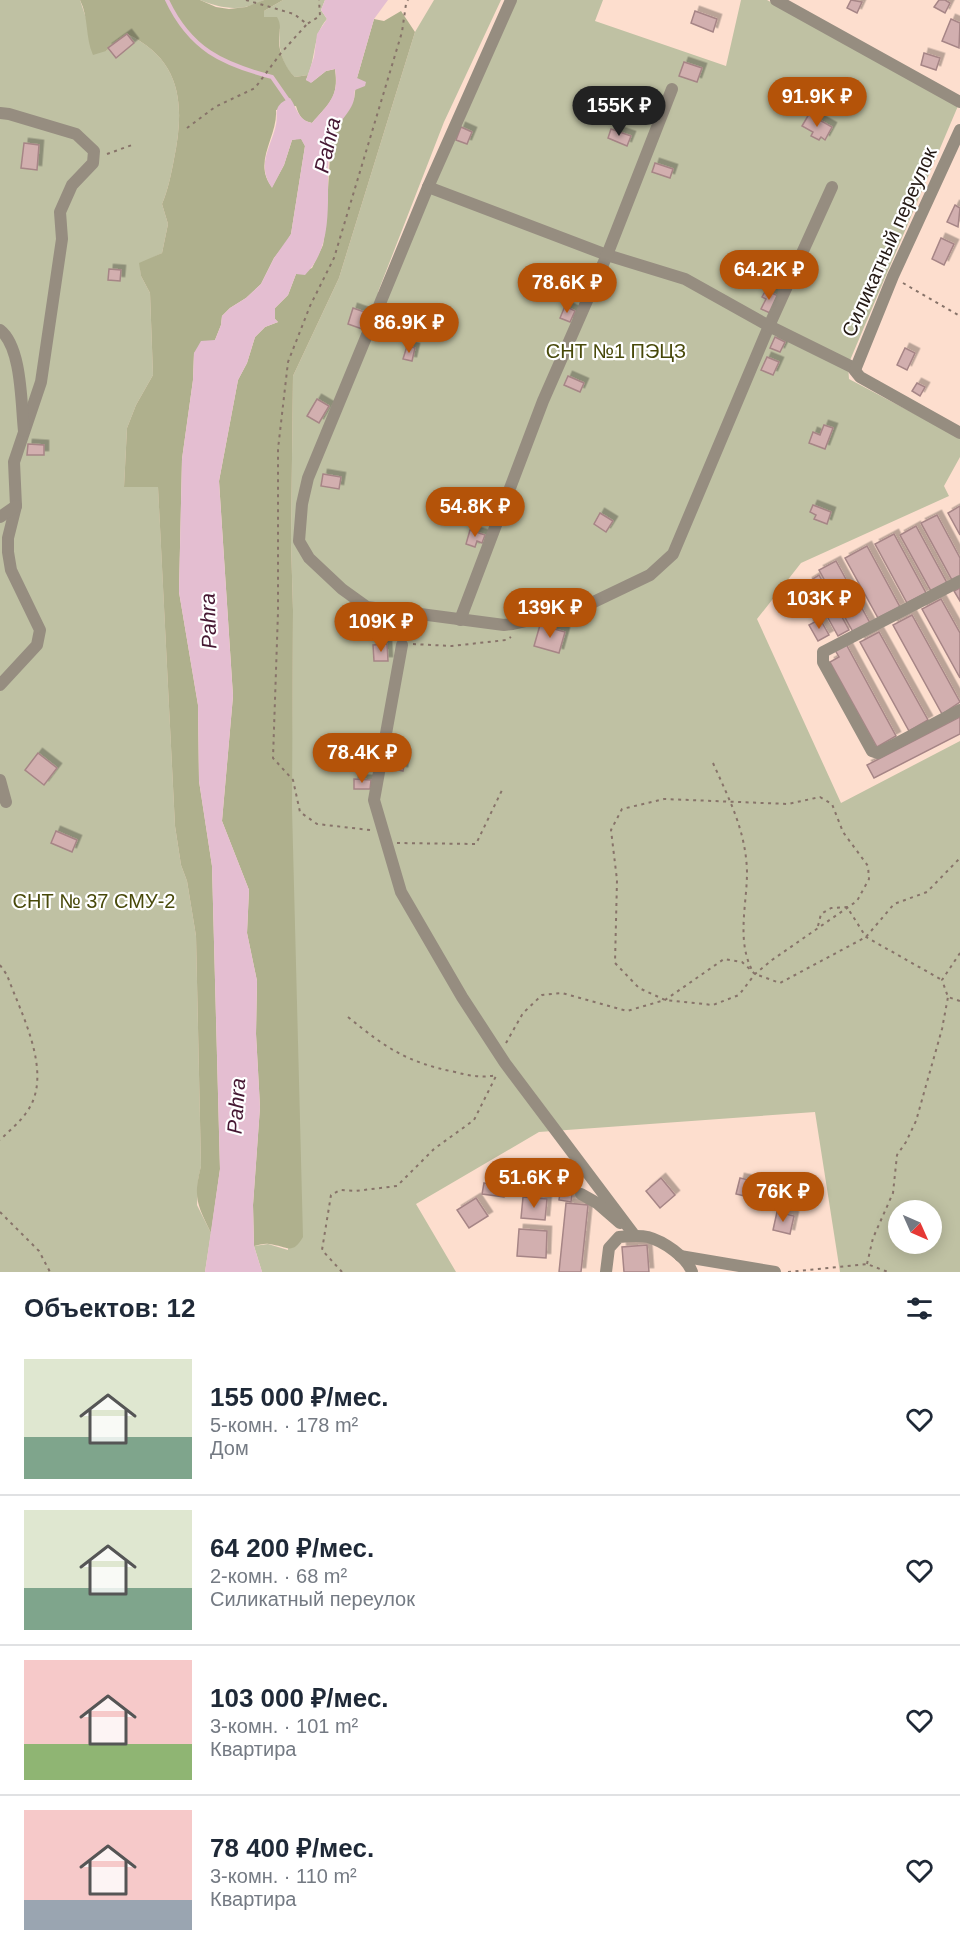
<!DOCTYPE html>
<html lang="ru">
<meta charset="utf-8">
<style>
body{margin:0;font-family:Arial,sans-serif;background:#f6f6f7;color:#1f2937;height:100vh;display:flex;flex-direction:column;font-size:22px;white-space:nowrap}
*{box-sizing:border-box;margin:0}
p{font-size:20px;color:#747a83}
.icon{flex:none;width:33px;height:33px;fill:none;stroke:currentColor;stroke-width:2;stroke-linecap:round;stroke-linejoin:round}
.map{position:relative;height:1272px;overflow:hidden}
.drawer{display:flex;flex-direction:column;background:#fff;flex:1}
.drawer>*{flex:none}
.needle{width:39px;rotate:135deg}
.buttons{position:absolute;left:888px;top:1200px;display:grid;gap:12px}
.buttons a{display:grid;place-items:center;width:54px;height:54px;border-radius:50%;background:#fff;box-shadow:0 3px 15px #0003;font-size:30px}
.price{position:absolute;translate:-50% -51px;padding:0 14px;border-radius:21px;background:#b45309;color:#fff;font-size:20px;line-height:39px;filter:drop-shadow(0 2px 3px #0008)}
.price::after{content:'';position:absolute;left:50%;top:36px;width:18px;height:14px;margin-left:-9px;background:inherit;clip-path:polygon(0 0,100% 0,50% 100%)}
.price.current{background:#222;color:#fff}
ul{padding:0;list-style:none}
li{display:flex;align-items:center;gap:18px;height:150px;padding:0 24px}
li+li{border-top:2px solid #e0e1e3}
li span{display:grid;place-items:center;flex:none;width:168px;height:120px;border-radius:0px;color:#555}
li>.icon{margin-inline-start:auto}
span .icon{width:72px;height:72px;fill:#fffc;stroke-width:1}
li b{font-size:26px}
h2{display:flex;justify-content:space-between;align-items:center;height:72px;padding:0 24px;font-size:26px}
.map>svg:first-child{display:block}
.green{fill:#bfc1a3;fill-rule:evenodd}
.forest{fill:#afb08d}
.water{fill:#e4bed1}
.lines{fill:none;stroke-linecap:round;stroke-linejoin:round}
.stream{stroke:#e4bed1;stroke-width:4}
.building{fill:#d2afaf;stroke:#a68586;stroke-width:1.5;filter:url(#shadow)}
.path{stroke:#877369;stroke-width:2;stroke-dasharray:3 4.5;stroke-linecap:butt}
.minor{stroke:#968d80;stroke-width:12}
.labels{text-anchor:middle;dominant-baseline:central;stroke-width:4.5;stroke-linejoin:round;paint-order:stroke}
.street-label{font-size:20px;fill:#241914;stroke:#fff}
.park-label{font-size:20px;fill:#48490a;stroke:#fff}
.water-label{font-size:21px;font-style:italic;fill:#451732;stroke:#fff}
</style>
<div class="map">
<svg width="960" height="1272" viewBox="0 0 960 1272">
<defs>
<filter id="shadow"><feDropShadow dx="4.5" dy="-4.5" stdDeviation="0" flood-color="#0004"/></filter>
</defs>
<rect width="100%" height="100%" fill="#fddece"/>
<!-- green -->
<g class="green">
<path d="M0 0H80L86 18 106 51 127 34C182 60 185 105 174 159 171 175 168 190 162 204L168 224 162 253 140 264 141 276 150 293 153 375 136 405 127 428 124 487 158 486 175 826 181 865 187 881 196 936 201 1166 198 1180 197 1205 211 1233 205 1272H0Z"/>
<path d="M200 0H264C242 12 222 9 200 0Z"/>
<path d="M283 0H325L321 10 327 19C313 34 316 57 308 75L295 77C281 65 278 46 280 29L264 18V11Z"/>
<path d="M434 0H501L444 122 378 292 389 293 513 0H603L595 21 726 66 741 0H767L958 106 848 365 849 379 960 438V457L944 486 949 496 801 563 757 619 841 803 960 741V1272H840L815 1112 539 1132 416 1204 456 1272H262L254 1246 268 1244 288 1250 293 610 291 542 293 376 339 278 415 32ZM898 1210H932V1244H898Z"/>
</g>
<!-- forest -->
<g class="forest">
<path d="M80 0H200L216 7 229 9 246 7 264 0H283L264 11V17H277C282 25 279 32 279 41 279 53 286 69 295 77L308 75 306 80 312 82 326 71 335 69C339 98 329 103 312 123 302 121 299 116 296 106L276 110C278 137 252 162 272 187L284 165 292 140 301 138 305 146 291 234 286 243 274 258 261 284 246 298 230 308 222 316 221 325 215 340 194 353 193 380 182 459 179 592 198 705 199 781 212 866 220 1169 211 1233C197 1204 193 1198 201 1166L196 936 187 881 181 865 175 826 158 487H124L127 428 136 405 153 375 150 293 141 276 139 263 162 253 168 224 162 204C168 190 171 175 174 159 185 105 182 60 127 34L106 51 93 55C85 37 89 18 80 0Z"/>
<path d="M401 11 415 32 339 278 293 376 291 542 293 610 292 808 303 1237C292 1256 287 1246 269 1244 265 1243 259 1245 254 1246L253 1205 260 1107 256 1034 257 981 247 933 249 890 222 821 233 696 219 481 238 380 247 363 255 337 265 327 278 322 275 319V308L288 295 296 274 312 268 323 245 326 224 331 138 354 99 357 78 374 19 384 21Z"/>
</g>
<!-- water -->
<path class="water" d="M325 0H388L374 19 357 78 366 82 365 86 355 90C354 93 355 96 354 99 352 112 334 126 331 139 322 182 340 240 305 275L296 274 288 295 275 308V319L278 322 265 327 255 337 247 363 238 380 219 481 233 696 222 821 249 890 247 933 257 981 256 1034 260 1107 253 1205 254 1246 262 1272H205L220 1169 212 866 199 781 198 705 179 592 182 459 193 380 194 353 201 341 215 340 221 325 222 316 230 308 246 298 261 284 274 258 291 234 305 146 301 139 292 140 284 165 272 188C257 166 269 150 275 129 280 113 270 107 290 98 297 108 298 120 312 123 328 105 340 95 335 69L326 71 311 83 306 80 314 57 317 34 327 19 321 10Z"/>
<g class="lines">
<!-- stream -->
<path class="stream" d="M167 0C190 49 222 64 272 77L290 103"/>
</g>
<!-- building -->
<g class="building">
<polygon points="851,0 862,2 857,13 847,8"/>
<polygon points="939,0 945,0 950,3 945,13 934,7"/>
<polygon points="695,11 717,19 713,32 691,23"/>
<polygon points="951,19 960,23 959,48 942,41"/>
<polygon points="127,34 134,43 116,58 108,48"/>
<polygon points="924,53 940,58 936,70 921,65"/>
<polygon points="684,62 702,68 697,82 679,76"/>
<polygon points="809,114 832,127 825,140 821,137 819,140 811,136 813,132 802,126"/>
<polygon points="461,127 472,132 467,144 456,140"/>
<polygon points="611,129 631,136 627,146 608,138"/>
<polygon points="24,143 39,145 37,170 21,168"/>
<polygon points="655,163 673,169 670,178 652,172"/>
<polygon points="955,205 960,208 958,227 947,222"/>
<polygon points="941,238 954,244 944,265 932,259"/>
<polygon points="109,269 121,270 120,281 108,280"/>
<polygon points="766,290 778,296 770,313 761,309 766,299 762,297"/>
<polygon points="565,306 575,311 570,322 560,318"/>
<polygon points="353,308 370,314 365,330 348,324"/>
<polygon points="775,337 785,342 780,352 770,348"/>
<polygon points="407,346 415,348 412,361 403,359"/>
<polygon points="905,348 915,353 907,370 897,365"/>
<polygon points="767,357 779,362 773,375 761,370"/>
<polygon points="568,376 584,383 580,392 564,385"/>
<polygon points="917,383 925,387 920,396 912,391"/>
<polygon points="317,399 329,406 319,423 307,416"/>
<polygon points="824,425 833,428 825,449 809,443 813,432 820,435"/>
<polygon points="28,444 44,445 44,455 27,455"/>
<polygon points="323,474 341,477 339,489 321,486"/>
<polygon points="813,505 831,512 827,524 814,519 816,515 810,512"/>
<polygon points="960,506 960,535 948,513"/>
<polygon points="600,513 613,521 606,532 594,524"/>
<polygon points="937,515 960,558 960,576 952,580 921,523"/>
<polygon points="916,526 947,583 931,591 900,535"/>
<polygon points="470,530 485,535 482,543 477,541 475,547 466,544"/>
<polygon points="894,534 926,593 907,603 875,544"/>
<polygon points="867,546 900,607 878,618 845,558"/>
<polygon points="836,561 870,623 853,632 819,570"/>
<polygon points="819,575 849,630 838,636 808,582"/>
<polygon points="960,588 960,601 954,591"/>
<polygon points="941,599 960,633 960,678 922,609"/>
<polygon points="912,615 960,702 942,714 893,625"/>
<polygon points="820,619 829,635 818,641 809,625"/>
<polygon points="540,625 565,632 559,653 534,646"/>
<polygon points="879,632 928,720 909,731 860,642"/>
<polygon points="387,644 388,661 374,661 373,645"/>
<polygon points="846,644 896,736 877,747 830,662 839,657 835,650"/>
<polygon points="960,717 960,734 874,778 867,765"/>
<polygon points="391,747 400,749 399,752 406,754 403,771 382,766 386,749 390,750"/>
<polygon points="38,753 57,768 44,785 25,770"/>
<polygon points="354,779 371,780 370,789 354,789"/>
<polygon points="56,831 77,840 72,852 51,843"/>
<polygon points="661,1178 675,1195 660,1208 646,1191"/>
<polygon points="740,1178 753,1181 749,1197 736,1194"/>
<polygon points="562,1179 574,1180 571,1202 559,1200"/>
<polygon points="484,1183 505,1187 504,1197 482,1194"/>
<polygon points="523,1197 547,1199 545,1220 521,1218"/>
<polygon points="476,1198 488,1216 469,1228 457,1210"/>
<polygon points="566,1203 588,1205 581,1272 559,1272"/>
<polygon points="777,1212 794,1216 790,1234 773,1230"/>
<polygon points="519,1229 547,1231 546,1258 517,1256"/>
<polygon points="647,1245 649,1272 624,1272 622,1247"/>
</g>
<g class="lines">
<!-- path -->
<g class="path">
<polyline points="246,0 294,14 307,24 320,16 319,0"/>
<polyline points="187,128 215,107 255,88 281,53 307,24"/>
<polyline points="107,154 132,145"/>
<polyline points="903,283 960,316"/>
<polyline points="413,644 452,646 506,640 511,637"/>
<path d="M713 763C729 799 746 831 747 872 747 905 736 941 753 972"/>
<polygon points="820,797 832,804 843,832 868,866 869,879 857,901 772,960 755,974 739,995 713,1005 665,1000 639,988 615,963 617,880 611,830 622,809 664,799 788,804"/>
<polyline points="370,830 317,824 300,812 293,780 273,758 278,612 278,449 288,362 310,306 334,258 402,32 406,4 408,0"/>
<polyline points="397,843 476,844 503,788"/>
<polyline points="818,926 821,914 831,908 847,907 866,937 942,980"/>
<polyline points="960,953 942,980 948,997 960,1001"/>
<path d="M0 965 7 975C21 1014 55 1075 26 1113 19 1123 9 1131 0 1140"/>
<path d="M348 1017C386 1048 406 1062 455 1072 470 1076 482 1078 497 1075"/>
<polyline points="506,1043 523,1013 542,995 562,993 627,1011 665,1000 724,959 742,962 755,974 780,983 866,937 894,904 927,892 960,858"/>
<polyline points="0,1212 39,1251 50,1272"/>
<polyline points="867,1264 873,1238 893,1193 897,1155 906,1142 916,1121 942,1029 948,997"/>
<polyline points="342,1272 322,1250 331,1195 340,1190 355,1191 397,1186 434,1149 474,1120 496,1076"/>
<polyline points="788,1272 867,1264 888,1272"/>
</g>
<!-- minor -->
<g class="minor">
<polyline points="511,0 428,187 308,478 302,504 299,541 309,558 342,589 367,607 504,625 513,624 579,609 650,575 673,554 769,326 832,187"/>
<polyline points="776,0 960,102"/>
<polyline points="0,113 9,114 76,134 94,151 93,163 72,185 60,212 62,239 41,382 14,462 16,506 8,538 8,552 11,570 40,630 37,645 0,685"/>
<polyline points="428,187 607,255 685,279 769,326 852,367 860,377 960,433"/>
<path d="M0 330C22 347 21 404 24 431"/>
<polyline points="855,370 893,276 960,130"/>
<polyline points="0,517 16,506"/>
<polyline points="960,581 823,652 823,662 872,751 878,753 960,710"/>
<polyline points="460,620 543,401 607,255 672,89"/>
<polyline points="402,645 374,800 401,892 462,997 505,1063 635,1236"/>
<polyline points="0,780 6,802"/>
<polyline points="581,1194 597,1203 620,1223"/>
<polyline points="680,1256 775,1272"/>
<path d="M606 1272 609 1248 619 1237C629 1236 639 1235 648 1237 663 1241 687 1257 692 1272"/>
</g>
</g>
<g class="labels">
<!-- street labels -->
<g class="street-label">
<text transform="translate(889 242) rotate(-66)">Силикатный переулок</text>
</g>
<!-- park labels -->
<g class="park-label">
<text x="616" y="351">СНТ №1 ПЭЦЗ</text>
<text x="94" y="901">СНТ № 37 СМУ-2</text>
</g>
<!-- water labels -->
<g class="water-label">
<text transform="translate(327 145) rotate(-77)">Pahra</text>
<text transform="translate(208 621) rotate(-92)">Pahra</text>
<text transform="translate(236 1106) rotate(-86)">Pahra</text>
</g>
</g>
</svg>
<div class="buttons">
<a><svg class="needle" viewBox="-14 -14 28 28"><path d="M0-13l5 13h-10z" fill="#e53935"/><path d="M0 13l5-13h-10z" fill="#747a83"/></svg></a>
</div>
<b class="price" style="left:817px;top:128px">91.9K ₽</b>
<b class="price current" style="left:619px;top:137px">155K ₽</b>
<b class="price" style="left:769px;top:301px">64.2K ₽</b>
<b class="price" style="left:567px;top:314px">78.6K ₽</b>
<b class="price" style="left:409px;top:354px">86.9K ₽</b>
<b class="price" style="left:475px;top:538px">54.8K ₽</b>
<b class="price" style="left:819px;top:630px">103K ₽</b>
<b class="price" style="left:550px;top:639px">139K ₽</b>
<b class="price" style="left:381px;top:653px">109K ₽</b>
<b class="price" style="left:362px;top:784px">78.4K ₽</b>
<b class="price" style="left:534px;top:1209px">51.6K ₽</b>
<b class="price" style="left:783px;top:1223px">76K ₽</b>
</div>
<section class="drawer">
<h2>Объектов: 12<svg class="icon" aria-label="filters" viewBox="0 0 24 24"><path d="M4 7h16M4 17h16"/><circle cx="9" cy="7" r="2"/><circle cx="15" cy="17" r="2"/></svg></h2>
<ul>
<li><span style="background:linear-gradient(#dfe7d0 65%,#7fa58c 0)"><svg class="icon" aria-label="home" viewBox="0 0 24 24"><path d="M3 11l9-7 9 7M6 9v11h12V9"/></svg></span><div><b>155 000 ₽/мес.</b><p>5-комн. · 178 m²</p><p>Дом</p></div><svg class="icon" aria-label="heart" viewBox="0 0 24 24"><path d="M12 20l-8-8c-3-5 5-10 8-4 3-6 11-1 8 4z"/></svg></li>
<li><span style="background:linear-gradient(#dfe7d0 65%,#7fa58c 0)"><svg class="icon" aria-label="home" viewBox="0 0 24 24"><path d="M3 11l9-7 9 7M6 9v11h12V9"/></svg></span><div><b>64 200 ₽/мес.</b><p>2-комн. · 68 m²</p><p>Силикатный переулок</p></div><svg class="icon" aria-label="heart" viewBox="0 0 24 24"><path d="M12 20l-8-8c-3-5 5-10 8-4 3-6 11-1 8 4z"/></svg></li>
<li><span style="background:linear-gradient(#f6c9c9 70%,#8fb573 0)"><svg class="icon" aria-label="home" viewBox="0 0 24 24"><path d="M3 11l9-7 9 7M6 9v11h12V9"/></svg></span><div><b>103 000 ₽/мес.</b><p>3-комн. · 101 m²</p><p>Квартира</p></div><svg class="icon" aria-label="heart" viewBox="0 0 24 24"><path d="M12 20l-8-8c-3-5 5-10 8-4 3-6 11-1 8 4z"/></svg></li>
<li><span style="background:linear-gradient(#f6c9c9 75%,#9aa5b1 0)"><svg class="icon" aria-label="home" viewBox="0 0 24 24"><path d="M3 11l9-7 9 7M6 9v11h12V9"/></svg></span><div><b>78 400 ₽/мес.</b><p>3-комн. · 110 m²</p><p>Квартира</p></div><svg class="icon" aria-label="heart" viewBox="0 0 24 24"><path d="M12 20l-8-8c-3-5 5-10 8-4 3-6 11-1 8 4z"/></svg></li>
</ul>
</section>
